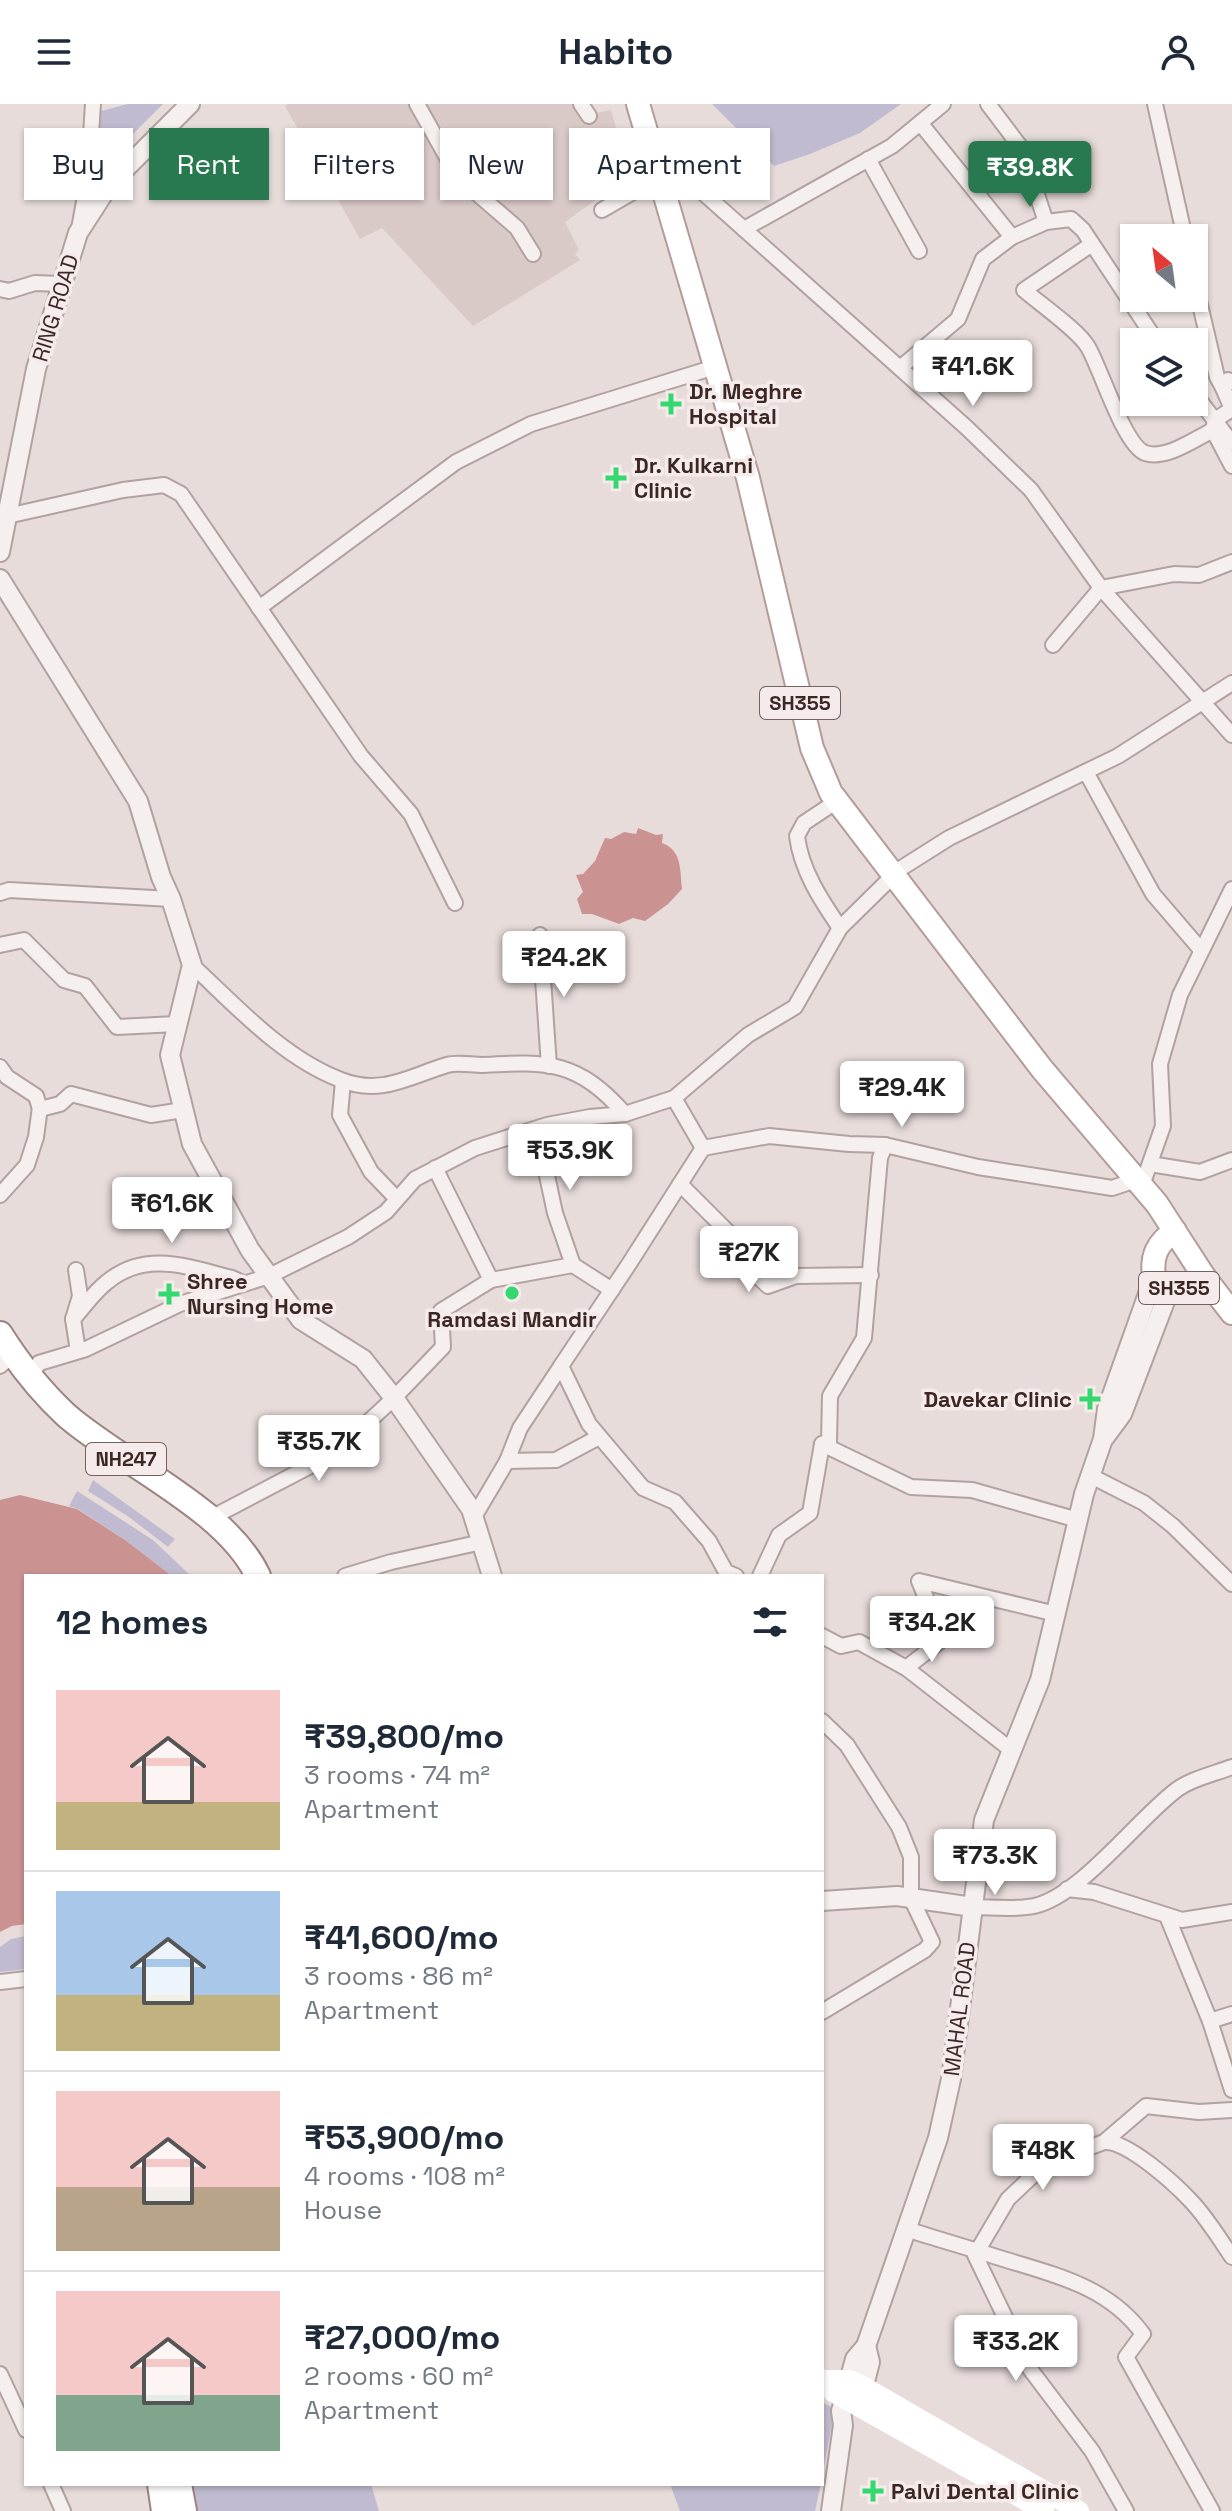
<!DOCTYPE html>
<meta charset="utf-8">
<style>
body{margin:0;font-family:"Space Grotesk",sans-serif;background:#f6f6f7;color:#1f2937;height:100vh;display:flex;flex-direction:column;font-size:30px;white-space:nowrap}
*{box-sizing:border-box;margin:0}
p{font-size:26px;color:#747a83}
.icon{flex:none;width:44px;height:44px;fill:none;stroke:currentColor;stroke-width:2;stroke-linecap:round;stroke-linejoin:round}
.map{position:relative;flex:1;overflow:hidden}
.drawer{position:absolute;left:24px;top:1470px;width:800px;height:912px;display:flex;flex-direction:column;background:#fff;border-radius:0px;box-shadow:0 2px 6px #0004}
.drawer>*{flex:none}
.banner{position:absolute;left:24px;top:24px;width:800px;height:72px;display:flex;gap:16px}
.needle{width:52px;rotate:331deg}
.tools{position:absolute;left:1120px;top:120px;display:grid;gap:16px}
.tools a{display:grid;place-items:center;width:88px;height:88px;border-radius:0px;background:#fff;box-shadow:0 2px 6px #0004;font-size:40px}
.price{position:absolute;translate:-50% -68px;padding:0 18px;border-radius:8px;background:#fff;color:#222;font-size:26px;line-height:52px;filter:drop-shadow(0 2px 4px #0008)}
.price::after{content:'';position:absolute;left:50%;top:48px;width:24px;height:18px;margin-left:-12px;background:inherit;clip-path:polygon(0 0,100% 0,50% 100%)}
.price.active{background:#287850;color:#fff}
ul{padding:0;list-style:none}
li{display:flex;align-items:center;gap:24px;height:200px;padding:0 32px}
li+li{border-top:2px solid #e0e1e3}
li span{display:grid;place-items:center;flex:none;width:224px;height:160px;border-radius:0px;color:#555}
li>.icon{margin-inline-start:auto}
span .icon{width:96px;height:96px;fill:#fffc;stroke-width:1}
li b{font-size:34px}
h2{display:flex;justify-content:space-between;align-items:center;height:96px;padding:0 32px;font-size:34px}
.tag{padding:0 28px;border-radius:0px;background:#fff;box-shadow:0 2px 6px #0004;font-size:28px;line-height:72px}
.tag.active{background:#287850;color:#fff}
header{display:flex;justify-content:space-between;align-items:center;height:104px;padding:0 32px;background:#fff;font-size:36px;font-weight:700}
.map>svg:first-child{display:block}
.built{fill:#d9cac8}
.green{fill:#c1bbd1}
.water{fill:#ca9392}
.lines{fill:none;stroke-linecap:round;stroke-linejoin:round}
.minor-casing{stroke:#b1a2a0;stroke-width:18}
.tertiary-casing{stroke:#b1a2a0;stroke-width:22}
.primary-casing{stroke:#b39c99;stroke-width:26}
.trunk-casing{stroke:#9e8481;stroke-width:28}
.minor{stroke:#f5efed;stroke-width:14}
.tertiary{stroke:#f5efed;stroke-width:18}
.secondary{stroke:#fff;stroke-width:20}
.primary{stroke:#fff;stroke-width:22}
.trunk{stroke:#fff;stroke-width:24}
.poi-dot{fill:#33d96f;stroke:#f4ebea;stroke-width:3}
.labels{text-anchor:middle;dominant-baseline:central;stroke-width:7;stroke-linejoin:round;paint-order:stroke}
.shield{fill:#f4ebea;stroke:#74625f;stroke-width:2}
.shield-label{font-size:20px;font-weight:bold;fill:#3d2724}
.street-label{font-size:22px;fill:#3d2724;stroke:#f4ebea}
.poi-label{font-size:22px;font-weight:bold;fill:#3d2724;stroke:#f4ebea;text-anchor:start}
</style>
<header><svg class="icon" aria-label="menu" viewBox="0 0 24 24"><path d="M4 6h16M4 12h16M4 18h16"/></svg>Habito<svg class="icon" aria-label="person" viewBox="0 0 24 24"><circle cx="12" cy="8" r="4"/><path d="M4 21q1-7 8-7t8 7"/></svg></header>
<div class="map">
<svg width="1232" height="2407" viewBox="0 0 1232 2407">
<rect width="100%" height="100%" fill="#e7dcda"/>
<!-- built -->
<polygon class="built" points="288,0 585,0 592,10 611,6 620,38 585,49 597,95 565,118 579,146 575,150 580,156 473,222 382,124 360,135 285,2"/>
<!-- green -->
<g class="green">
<polygon points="128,0 163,0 116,47 98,70 101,7"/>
<polygon points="712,0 901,0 860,29 810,50 774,62"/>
<polygon points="93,1376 175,1435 168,1443 129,1413 88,1387"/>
<polygon points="77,1387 153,1436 191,1472 172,1472 125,1436 78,1405 69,1402"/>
<polygon points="26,1832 26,1865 0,1868 0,1843 11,1835"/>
<polygon points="822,2298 835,2305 822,2372"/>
<polygon points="190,2380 371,2380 379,2407 192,2407"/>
<polygon points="670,2380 821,2380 815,2407 680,2407"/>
</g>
<!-- water -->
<g class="water">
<path d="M638 724 656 731 663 730 662 739C682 746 680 766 682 785L668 800 645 817 633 814 619 820 592 810H582L577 795 583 788 576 771 583 770 595 757 605 734 611 735 624 728 636 730Z"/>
<polygon points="20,1391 77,1405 125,1436 172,1472 26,1472 26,1820 12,1822 0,1828 0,1396"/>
</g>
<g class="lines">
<!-- minor casing -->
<g class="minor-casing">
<g id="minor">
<polyline points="417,0 458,73 517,124 533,150"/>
<polyline points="581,0 589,12"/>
<polyline points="988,0 1022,45 1046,118"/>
<polyline points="1155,0 1185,134"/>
<polyline points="921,20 1012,133"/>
<polyline points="653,44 967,324 1031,386 1101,484 1232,631"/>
<polyline points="868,55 919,147"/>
<polyline points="602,106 659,73"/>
<polyline points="79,125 88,76 93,0"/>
<polyline points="744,125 892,42 943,0"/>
<path d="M1092 140 1024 186C1040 200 1078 226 1088 243 1101 265 1124 341 1145 349 1166 356 1195 335 1213 326"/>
<polyline points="1194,175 1217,273 1223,284"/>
<polyline points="0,185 9,187 35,179 60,180"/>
<polyline points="900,264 958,215 983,155 1012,133 1046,118 1071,115 1083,126 1157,238"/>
<polyline points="1232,278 1228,276 1223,284 1232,305 1215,316 1213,326 1232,362"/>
<polyline points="1194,289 1232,339"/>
<polyline points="7,412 123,386 164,381 181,390 361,652 411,710 455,799"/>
<polyline points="259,504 456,358 531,320 715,263"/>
<polyline points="1053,541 1101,484 1174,470 1199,471 1232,458"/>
<polyline points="1086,668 1153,790 1201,846"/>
<path d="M837 697 804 719 797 732C801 766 821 796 840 824"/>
<polyline points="0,789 9,786 171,795"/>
<polyline points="540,831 549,962"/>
<polyline points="0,841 24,836 64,876 85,882 117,923 176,920"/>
<path d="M192 861C237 903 283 954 341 976 381 992 410 972 447 961 458 958 471 961 483 961 549 957 578 957 625 1010"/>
<polyline points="0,963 7,973 36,992 40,1005 60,1000 71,990 151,1011 183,1006"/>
<polyline points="343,977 340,1011 371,1068 397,1095"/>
<polyline points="674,994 703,1044 769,1032 849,1040 885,1041 978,1063 1112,1084 1145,1073 1163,1022 1160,960 1180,891 1232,785"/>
<polyline points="537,1025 555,1109 573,1161 612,1186"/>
<polyline points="703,1044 629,1160 561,1262 589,1320 643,1384 675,1398 709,1437 726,1468 736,1472"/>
<polyline points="1150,1060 1200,1068 1232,1056"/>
<polyline points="435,1064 491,1176 573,1161"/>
<polyline points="680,1080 735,1135 755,1170 768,1182 796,1172 871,1171"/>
<polyline points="0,1091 27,1061 36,1033 40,1003"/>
<path d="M76 1166 80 1192 73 1215C84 1203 94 1188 107 1178 146 1146 188 1163 232 1174L243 1179"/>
<polyline points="73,1215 78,1247"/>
<polyline points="0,1262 13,1251"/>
<polyline points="561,1262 520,1324 507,1357 556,1356 599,1333"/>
<polyline points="30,1273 39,1259 86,1245 180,1200 269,1172 348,1133 386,1108 415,1075 475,1044 547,1021 590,1013 625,1010 674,994 748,931 795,903 840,824 900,765 949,734 1118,652 1232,579"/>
<polyline points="822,1340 829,1337 830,1292 864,1234 880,1054 885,1041"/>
<polyline points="1091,1372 1144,1399 1173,1422 1232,1480"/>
<polyline points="474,1413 507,1357"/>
<polyline points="209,1415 335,1349 394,1294 443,1243 441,1207 491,1176"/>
<polyline points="345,1472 391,1458 482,1438"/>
<polyline points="760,1472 779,1431 810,1409 822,1340 911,1383 972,1386 1078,1416"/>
<polyline points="822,1532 841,1542 859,1538 906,1564 1010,1645"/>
<polyline points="906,1564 943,1535 919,1477 1056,1510"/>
<polyline points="822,1617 847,1641 899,1723 911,1753 911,1794 932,1838 925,1846 822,1908"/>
<polyline points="1067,1785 1094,1788 1182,1816 1232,1808"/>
<path d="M973 1803C992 1803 1014 1806 1034 1802 1080 1792 1136 1717 1175 1687 1190 1675 1214 1670 1232 1663"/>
<polyline points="1167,1812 1210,1917 1232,1910"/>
<polyline points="0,1878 26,1875"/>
<polyline points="1210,1917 1232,1986"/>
<path d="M1104 2038C1127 2036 1175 2080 1191 2097 1207 2114 1219 2134 1232 2153"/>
<path d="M906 2125C937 2135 969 2144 1000 2154 1055 2171 1108 2182 1143 2230L1126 2253 1212 2407"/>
<polyline points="0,2270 26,2326"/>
<polyline points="51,2380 63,2407"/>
<polyline points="1126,2407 1092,2347 1030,2265 975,2151 1008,2095 1045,2060 1104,2038 1146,2002 1199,2008 1232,2006"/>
</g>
</g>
<!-- tertiary casing -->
<g class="tertiary-casing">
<g id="tertiary">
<polyline points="0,448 36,265 78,129 109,81 190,0"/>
<polyline points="0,475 138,697 161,773 171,795 192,861 170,951 192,1040 250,1146 301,1216 363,1255 394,1294 471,1405 492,1472"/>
<polyline points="1105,1333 1122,1310 1170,1184"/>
<polyline points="822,1797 897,1792 973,1803"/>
<polyline points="860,2297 870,2258 866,2242"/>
<polyline points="831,2407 843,2321 841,2307 855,2255 866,2242 938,2034 951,1975 984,1716 1040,1576 1084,1390 1103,1335 1107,1305 1154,1173"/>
</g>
</g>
<!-- primary casing -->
<g class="primary-casing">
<g id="primary">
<path d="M638 0 748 374 812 644 831 689 1042 965 1157 1100 1205 1174 1188 1184H1168L1154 1173C1151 1152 1157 1139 1175 1127"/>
<polyline points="1205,1174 1232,1209"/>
</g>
</g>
<!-- trunk casing -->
<g class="trunk-casing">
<g id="trunk">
<path d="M0 1230C19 1260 40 1287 66 1311 122 1360 227 1405 258 1472"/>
<polyline points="160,2380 164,2407"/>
<polyline points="179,2380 184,2407"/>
</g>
</g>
<!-- minor -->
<use href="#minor" class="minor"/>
<!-- tertiary -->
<use href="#tertiary" class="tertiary"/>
<!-- secondary -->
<g class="secondary">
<polyline points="822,2275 833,2288 1044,2407"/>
<polyline points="823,2276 850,2276 864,2283 1079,2407"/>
</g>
<!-- primary -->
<use href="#primary" class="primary"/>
<!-- trunk -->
<use href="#trunk" class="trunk"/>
</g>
<!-- markers -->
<g class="poi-dot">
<path d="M667 288h8v8h8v8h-8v8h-8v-8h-8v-8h8z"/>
<path d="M612 362h8v8h8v8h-8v8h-8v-8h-8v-8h8z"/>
<circle cx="512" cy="1189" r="8"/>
<path d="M165 1178h8v8h8v8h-8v8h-8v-8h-8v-8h8z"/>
<path d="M1086 1283h8v8h8v8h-8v8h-8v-8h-8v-8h8z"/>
<path d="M869 2375h8v8h8v8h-8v8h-8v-8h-8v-8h8z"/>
</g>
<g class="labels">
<!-- shield labels -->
<g class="shield">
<rect x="760" y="583" width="80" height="32" rx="6"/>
<rect x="1139" y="1168" width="80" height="32" rx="6"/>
<rect x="86" y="1339" width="80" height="32" rx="6"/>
</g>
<g class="shield-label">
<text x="800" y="599">SH355</text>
<text x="1179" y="1184">SH355</text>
<text x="126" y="1355">NH247</text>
</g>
<!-- street labels -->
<g class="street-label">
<text transform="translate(55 204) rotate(-73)">RING ROAD</text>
<text transform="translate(959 1905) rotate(-83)">MAHAL ROAD</text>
</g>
<!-- poi labels -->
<g class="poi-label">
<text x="689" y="287">Dr. Meghre<tspan x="689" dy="25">Hospital</tspan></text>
<text x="634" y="361">Dr. Kulkarni<tspan x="634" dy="25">Clinic</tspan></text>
<text x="187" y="1177">Shree<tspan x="187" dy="25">Nursing Home</tspan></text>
<text x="512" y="1215" text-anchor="middle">Ramdasi Mandir</text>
<text x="1072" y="1295" text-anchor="end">Davekar Clinic</text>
<text x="891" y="2387">Palvi Dental Clinic</text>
</g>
</g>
</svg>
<div class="tools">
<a><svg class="needle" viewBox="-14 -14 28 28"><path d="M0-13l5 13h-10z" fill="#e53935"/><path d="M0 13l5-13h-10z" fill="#747a83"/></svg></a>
<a><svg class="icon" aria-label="layers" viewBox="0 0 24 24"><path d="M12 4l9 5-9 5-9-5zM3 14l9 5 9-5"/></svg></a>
</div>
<b class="price active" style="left:1030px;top:105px">₹39.8K</b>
<b class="price" style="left:973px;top:304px">₹41.6K</b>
<b class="price" style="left:564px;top:895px">₹24.2K</b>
<b class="price" style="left:902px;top:1025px">₹29.4K</b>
<b class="price" style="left:570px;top:1088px">₹53.9K</b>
<b class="price" style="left:172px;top:1141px">₹61.6K</b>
<b class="price" style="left:749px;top:1190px">₹27K</b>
<b class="price" style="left:319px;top:1379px">₹35.7K</b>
<b class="price" style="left:932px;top:1560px">₹34.2K</b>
<b class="price" style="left:995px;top:1793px">₹73.3K</b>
<b class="price" style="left:1043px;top:2088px">₹48K</b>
<b class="price" style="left:1016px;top:2279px">₹33.2K</b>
<div class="banner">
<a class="tag">Buy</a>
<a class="tag active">Rent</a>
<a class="tag">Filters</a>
<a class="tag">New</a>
<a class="tag">Apartment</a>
</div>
<section class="drawer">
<h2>12 homes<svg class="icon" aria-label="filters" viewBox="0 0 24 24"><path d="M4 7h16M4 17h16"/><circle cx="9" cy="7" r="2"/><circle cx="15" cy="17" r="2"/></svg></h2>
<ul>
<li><span style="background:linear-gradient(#f6c9c9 70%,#c2b280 0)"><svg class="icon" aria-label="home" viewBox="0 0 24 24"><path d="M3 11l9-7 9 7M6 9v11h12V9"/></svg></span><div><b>₹39,800/mo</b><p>3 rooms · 74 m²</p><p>Apartment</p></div></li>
<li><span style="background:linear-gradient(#a9c7e8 65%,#c2b280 0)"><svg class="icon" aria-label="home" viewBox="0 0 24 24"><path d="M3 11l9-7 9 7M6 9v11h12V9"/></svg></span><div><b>₹41,600/mo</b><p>3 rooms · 86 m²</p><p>Apartment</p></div></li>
<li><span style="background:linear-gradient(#f6c9c9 60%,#b9a48a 0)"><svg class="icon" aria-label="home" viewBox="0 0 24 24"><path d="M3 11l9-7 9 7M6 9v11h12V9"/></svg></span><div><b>₹53,900/mo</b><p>4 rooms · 108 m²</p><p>House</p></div></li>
<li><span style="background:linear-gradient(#f6c9c9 65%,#7fa58c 0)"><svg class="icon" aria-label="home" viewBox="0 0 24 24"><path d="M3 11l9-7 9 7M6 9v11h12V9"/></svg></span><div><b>₹27,000/mo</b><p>2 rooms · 60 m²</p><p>Apartment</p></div></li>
</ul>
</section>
</div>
